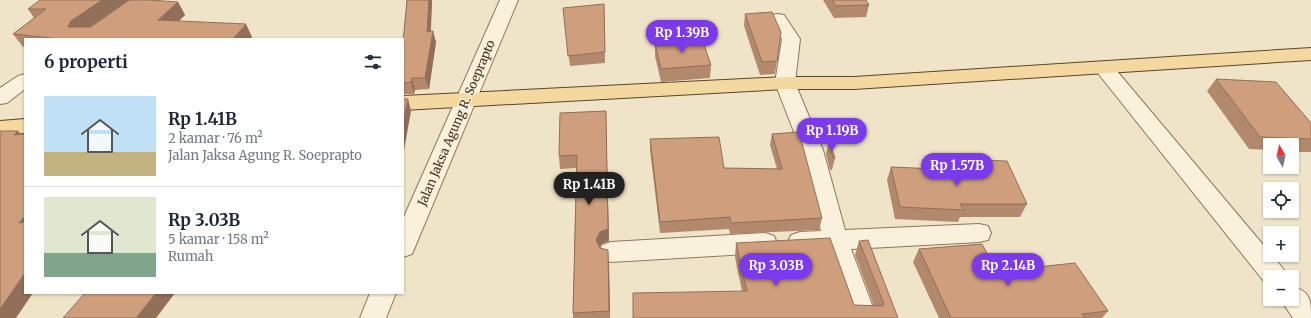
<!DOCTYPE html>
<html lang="id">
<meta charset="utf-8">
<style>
body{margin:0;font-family:Merriweather,serif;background:#f2f2f3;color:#1f2937;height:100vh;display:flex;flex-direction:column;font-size:15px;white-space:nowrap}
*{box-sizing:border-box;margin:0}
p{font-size:13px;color:#747a83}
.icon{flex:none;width:22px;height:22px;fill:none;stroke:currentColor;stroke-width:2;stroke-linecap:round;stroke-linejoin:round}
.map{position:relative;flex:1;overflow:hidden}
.drawer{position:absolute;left:24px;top:38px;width:380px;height:256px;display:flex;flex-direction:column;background:#fff;border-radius:0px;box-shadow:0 1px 3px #0004}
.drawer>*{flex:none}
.needle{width:26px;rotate:351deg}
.controls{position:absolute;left:1263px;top:138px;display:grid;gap:8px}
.controls a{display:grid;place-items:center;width:36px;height:36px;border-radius:0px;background:#fff;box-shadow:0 1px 3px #0004;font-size:20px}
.price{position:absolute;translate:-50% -34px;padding:0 9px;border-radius:14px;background:#7c3aed;color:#fff;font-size:13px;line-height:26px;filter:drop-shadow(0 1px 2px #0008)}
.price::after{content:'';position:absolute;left:50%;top:24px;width:12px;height:9px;margin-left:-6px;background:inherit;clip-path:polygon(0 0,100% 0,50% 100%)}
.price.on{background:#222;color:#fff}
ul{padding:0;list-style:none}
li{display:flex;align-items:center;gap:12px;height:100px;padding:0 20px}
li+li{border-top:1px solid #e0e1e3}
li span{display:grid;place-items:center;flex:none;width:112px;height:80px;border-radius:0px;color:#555}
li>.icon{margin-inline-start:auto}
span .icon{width:48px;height:48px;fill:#fffc;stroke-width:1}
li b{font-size:17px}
h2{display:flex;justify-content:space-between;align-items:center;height:48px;padding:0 20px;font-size:17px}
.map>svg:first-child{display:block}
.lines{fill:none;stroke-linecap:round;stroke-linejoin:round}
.minor-casing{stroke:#8d765c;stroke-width:2}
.major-casing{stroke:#5b4430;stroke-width:2}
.minor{fill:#faf1dc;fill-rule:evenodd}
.major{fill:#f3d9a0;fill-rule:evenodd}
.wall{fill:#b2896c}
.shaded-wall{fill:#916f58}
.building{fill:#cf9f7d;stroke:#916f58}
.labels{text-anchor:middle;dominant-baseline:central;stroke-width:3;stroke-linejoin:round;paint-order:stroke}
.street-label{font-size:12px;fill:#3d2e20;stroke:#f7eed8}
</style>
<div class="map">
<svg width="1311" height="318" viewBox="0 0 1311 318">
<rect width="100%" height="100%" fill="#f0e4c8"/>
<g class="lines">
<!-- minor casing -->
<g class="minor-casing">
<g id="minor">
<polygon points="500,0 518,0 415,247 412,254 403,257 403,219"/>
<polygon points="778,14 784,15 800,39 795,83 823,150 845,230 979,224 988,226 991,233 988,240 979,242 851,249 877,318 851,318 827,250 800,252 791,249 788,242 791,235 800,232 821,231 801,150 775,83 782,39 769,19 772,15"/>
<polygon points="1104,62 1111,64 1270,253 1270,255 1272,255 1284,270 1288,277 1270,277 1270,286 1266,284 1097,72 1094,68 1097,64"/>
<polygon points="25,74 25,89 7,103 0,104 0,88 18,76"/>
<polygon points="765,233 774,236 777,243 774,250 765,253 611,262 602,259 599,252 602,245 611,242"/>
<path d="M1292 286C1311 292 1311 300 1311 318H1293L1280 299H1292Z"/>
<polygon points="370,293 396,293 386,318 360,318"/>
</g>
</g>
<!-- major casing -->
<g class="major-casing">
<g id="major">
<polygon points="1311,48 1311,60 854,89 785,89 403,110 403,96 785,77 854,77"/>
<polygon points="25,119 25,133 0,135 0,121"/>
</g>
</g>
<!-- minor -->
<use href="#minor" class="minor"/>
<!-- major -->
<use href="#major" class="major"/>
</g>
<!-- wall -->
<g class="wall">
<polygon points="129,0 90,27 178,2 185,15 179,21 252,37 250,39 25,39 25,47 23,47 13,34 34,18 28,9"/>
<polygon points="407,0 432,0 431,31 436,42 429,89 415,90 414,94 403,94 403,42"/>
<polygon points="823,0 866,0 869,5 866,17 834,18"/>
<polygon points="563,8 604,15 605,63 570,66"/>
<polygon points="745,14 781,32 775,74 760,75 744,26"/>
<polygon points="655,43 711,65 710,78 661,82 655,56"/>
<polygon points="1216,79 1311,123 1311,152 1292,152 1292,145 1270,145 1270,150 1249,149 1207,91"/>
<polygon points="606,124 609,241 601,244 600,247 609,263 610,318 573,318 573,313 576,168 560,169 559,156"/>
<polygon points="772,134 822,218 819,230 730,234 729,229 660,233 650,150 650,139 724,168 777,169 770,145"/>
<polygon points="829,141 835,158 832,170 830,170 826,154"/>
<polygon points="977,160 1027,204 1020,217 960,217 958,222 895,219 887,180 891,167 972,171"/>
<polygon points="859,241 898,318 742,291 735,257 736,243 854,305 874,306 855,255"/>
<polygon points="919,249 995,268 1018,269 1108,311 1102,318 939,318 913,262"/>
</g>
<!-- shaded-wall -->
<g class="shaded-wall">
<polygon points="102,0 129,0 80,34 68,27 71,21"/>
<polygon points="429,0 432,0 430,43 427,32"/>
<polygon points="178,2 185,15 166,33 158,20"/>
<polygon points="604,4 604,15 605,63 605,52"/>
<polygon points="246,24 252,37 250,39 233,39"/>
<polygon points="433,31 436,42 429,89 425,78"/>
<polygon points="412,78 415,90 414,94 411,82"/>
<polygon points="408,99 411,111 403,156 403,123"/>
<polygon points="606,111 606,124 609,241 601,244 598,253 596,240"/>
<polygon points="18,131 25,139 14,135"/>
<polygon points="25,216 25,229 19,223"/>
<polygon points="608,250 609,263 610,318 609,311"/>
<polygon points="25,273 25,293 33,293 16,318 0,318 0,309"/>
<polygon points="156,293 175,293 156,318 136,318"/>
</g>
<!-- building -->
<g class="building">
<polygon points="40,0 102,0 71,21 68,27 91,27 129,0 149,0 178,2 158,20 246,24 233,39 61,39 13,34 46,9 28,9"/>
<polygon points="407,0 429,0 427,32 433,31 425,78 412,78 411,82 403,83 403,42"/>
<polygon points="832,0 866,0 869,5 836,6"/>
<polygon points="604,4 605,52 568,56 563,8"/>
<polygon points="772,12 781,32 777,61 762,62 745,14"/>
<polygon points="702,39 711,65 661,69 655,43"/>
<polygon points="1216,79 1276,82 1311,123 1311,139 1260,137"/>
<polygon points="403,99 408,99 403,123"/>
<polygon points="606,111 608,229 600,232 596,240 600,248 608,250 609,311 573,313 577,155 559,156 560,113"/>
<polygon points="0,131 18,131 14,135 25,134 25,216 19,223 25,222 25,273 0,309"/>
<polygon points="799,132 822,218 731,223 730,217 660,222 650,139 719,137 724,168 782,169 772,134"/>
<polygon points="829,141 835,158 833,158"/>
<polygon points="977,160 1007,161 1027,204 960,204 964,210 900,207 891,167 982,171"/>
<polygon points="830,238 854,305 883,306 884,304 859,241 868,240 898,318 633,318 633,293 747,291 736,243"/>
<polygon points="982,244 995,268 1016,266 1018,269 1075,263 1108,311 1082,314 1085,318 951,318 919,249"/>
<polygon points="85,293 156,293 136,318 63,318"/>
</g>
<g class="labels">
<!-- street labels -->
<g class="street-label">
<text transform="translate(456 123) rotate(-67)">Jalan Jaksa Agung R. Soeprapto</text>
</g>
</g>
</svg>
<div class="controls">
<a><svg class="needle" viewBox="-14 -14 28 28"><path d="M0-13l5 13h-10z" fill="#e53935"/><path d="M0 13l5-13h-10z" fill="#747a83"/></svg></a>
<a><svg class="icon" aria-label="locate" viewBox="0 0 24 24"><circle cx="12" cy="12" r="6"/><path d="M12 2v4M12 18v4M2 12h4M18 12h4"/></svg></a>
<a>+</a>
<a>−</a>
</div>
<b class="price" style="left:682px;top:54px">Rp 1.39B</b>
<b class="price" style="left:832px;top:152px">Rp 1.19B</b>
<b class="price" style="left:957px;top:187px">Rp 1.57B</b>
<b class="price on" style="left:589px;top:206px">Rp 1.41B</b>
<b class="price" style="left:776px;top:287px">Rp 3.03B</b>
<b class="price" style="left:1008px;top:287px">Rp 2.14B</b>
<section class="drawer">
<h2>6 properti<svg class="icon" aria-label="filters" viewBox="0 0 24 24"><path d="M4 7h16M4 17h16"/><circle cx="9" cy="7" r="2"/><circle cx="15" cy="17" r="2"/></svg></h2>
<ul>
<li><span style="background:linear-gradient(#bfe0f5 70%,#c2b280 0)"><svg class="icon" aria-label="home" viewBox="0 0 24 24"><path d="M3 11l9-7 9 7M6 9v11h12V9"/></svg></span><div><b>Rp 1.41B</b><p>2 kamar · 76 m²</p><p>Jalan Jaksa Agung R. Soeprapto</p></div></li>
<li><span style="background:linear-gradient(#dfe7d0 70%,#7fa58c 0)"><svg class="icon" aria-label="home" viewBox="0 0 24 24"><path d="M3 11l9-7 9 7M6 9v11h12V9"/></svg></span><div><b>Rp 3.03B</b><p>5 kamar · 158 m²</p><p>Rumah</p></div></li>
</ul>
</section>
</div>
